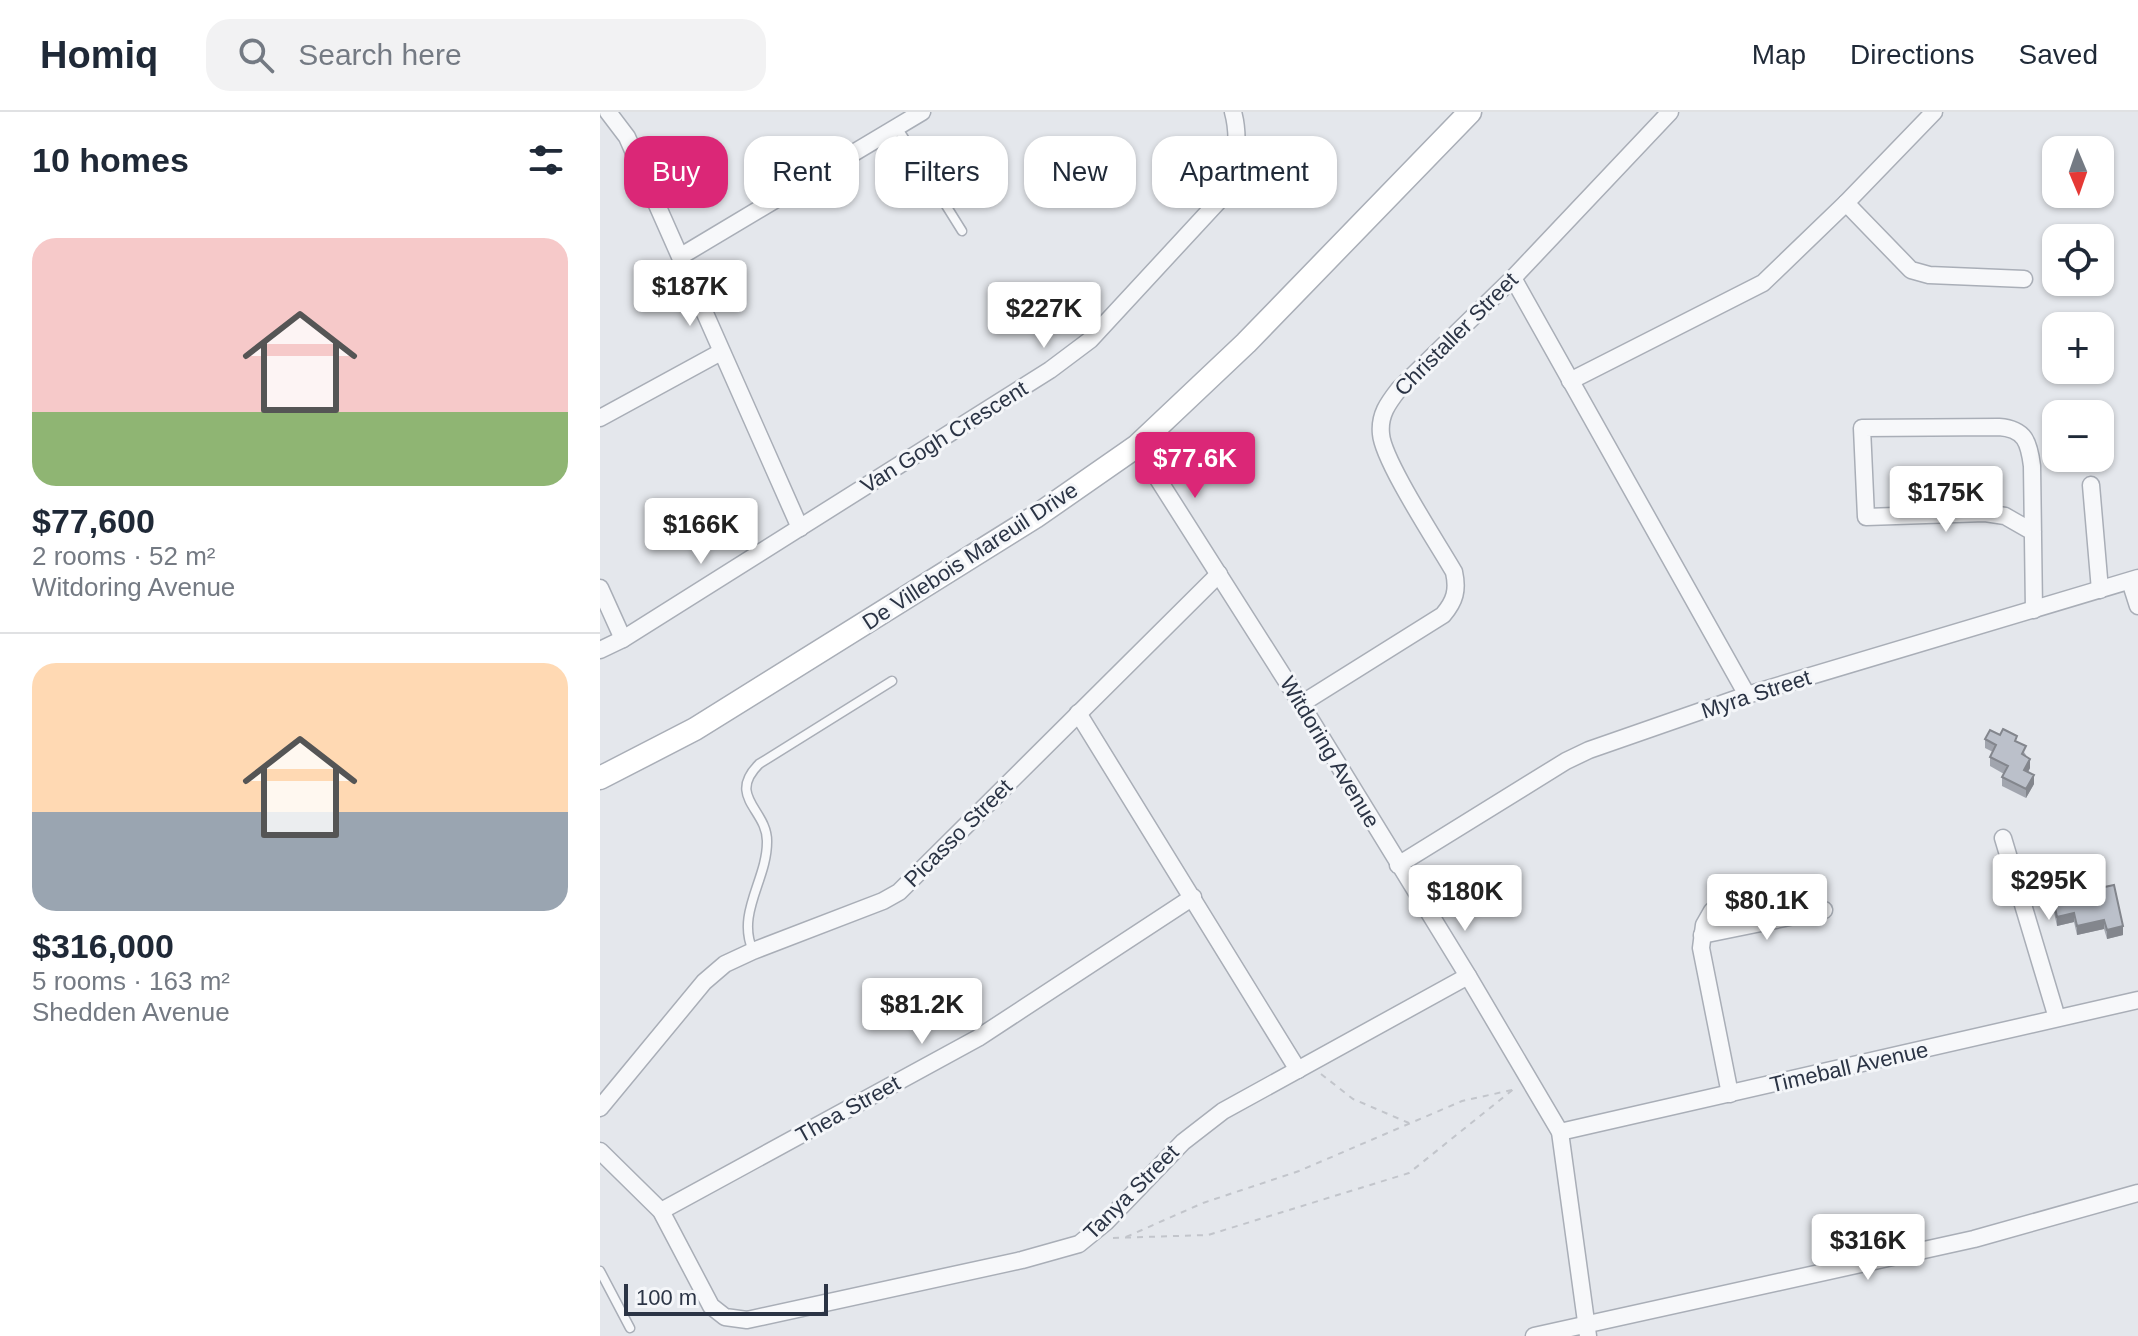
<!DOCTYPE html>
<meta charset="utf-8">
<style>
body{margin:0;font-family:Helvetica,sans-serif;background:#f2f2f3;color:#1f2937;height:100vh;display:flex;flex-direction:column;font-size:30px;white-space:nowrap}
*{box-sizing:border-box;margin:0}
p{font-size:26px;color:#747a83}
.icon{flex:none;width:44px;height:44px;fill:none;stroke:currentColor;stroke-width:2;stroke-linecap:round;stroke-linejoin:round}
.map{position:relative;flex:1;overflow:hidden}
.panel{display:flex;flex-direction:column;background:#fff;width:600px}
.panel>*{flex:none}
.guide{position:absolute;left:24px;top:24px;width:760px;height:72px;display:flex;gap:16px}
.needle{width:52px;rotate:178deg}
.controls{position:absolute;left:1442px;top:24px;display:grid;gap:16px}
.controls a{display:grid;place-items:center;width:72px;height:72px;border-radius:16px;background:#fff;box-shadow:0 2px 6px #0004;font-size:40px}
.scale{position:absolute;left:24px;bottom:20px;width:204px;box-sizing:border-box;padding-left:8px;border:4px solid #2b3445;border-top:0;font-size:22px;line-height:28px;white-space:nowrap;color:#2b3445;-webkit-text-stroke:6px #f4f6f9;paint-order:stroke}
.price{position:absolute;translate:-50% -68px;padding:0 18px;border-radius:8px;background:#fff;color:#222;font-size:26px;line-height:52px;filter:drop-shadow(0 2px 4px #0008)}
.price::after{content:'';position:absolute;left:50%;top:48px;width:24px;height:18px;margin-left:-12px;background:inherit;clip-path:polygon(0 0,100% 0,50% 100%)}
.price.current{background:#db2777;color:#fff}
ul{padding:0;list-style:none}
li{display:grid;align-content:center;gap:16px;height:424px;padding:0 32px}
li+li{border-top:2px solid #e0e1e3}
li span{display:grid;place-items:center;height:248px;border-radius:24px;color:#555}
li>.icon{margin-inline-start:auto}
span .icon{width:144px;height:144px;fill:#fffc;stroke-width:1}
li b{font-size:34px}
h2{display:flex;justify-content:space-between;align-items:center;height:96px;padding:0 32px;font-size:34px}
.chip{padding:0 28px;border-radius:24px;background:#fff;box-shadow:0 2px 6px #0004;font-size:28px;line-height:72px}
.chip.current{background:#db2777;color:#fff}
header{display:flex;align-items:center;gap:48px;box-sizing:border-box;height:112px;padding:0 40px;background:#fff;border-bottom:2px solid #e0e1e3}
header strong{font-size:38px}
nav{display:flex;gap:44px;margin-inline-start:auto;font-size:28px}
.search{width:560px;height:72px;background:#f2f2f3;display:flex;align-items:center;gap:20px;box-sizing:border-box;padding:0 28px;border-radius:24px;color:#747a83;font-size:30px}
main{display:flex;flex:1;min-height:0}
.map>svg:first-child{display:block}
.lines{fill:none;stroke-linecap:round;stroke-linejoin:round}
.lane-casing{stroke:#a9aeb7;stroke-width:11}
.street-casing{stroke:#a9aeb7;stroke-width:19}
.secondary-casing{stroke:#a9aeb7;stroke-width:25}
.path{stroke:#c2c5cb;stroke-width:2;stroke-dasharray:6 6;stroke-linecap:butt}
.lane{stroke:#f7f8fa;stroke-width:8}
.street{stroke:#f7f8fa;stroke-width:16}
.secondary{stroke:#fff;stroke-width:22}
.wall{fill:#a1a5ae}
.shaded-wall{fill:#83868d}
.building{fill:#bbc0ca;stroke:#83868d;stroke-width:2}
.labels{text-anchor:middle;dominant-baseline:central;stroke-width:6;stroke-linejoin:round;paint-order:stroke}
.street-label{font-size:22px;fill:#2b3445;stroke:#f4f6f9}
</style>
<header>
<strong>Homiq</strong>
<div class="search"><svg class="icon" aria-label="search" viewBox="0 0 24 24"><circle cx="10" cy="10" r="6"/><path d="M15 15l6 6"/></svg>Search here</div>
<nav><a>Map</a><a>Directions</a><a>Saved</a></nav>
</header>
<main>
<section class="panel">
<h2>10 homes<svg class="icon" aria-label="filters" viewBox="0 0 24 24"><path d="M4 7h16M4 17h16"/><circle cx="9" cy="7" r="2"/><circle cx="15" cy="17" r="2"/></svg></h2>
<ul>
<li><span style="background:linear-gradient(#f6c9c9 70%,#8fb573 0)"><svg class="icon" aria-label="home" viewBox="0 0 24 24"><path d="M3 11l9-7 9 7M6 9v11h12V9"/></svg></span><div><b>$77,600</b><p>2 rooms · 52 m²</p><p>Witdoring Avenue</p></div></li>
<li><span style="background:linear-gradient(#ffd9b3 60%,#9aa5b1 0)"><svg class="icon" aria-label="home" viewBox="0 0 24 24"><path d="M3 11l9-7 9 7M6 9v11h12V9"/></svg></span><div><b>$316,000</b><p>5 rooms · 163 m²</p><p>Shedden Avenue</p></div></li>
</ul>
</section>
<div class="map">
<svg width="1538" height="1224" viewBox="0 0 1538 1224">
<rect width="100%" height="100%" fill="#e4e7ec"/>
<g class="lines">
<!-- lane casing -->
<g class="lane-casing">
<g id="lane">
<polyline points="297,15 362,119"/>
<path d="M153 839C136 801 167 768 167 730 168 698 126 685 159 652L292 569"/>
<polyline points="0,1159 30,1216"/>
</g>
</g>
<!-- street casing -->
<g class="street-casing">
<g id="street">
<polyline points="8,0 27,25 200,416"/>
<polyline points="1246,91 1311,158 1329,163 1424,167"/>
<polyline points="81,144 322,0"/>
<polyline points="913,166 1147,583"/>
<polyline points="970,269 1163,171 1246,91 1334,0"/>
<polyline points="0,306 121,240"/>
<polyline points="537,334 701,592 868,864 960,1020 988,1224"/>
<polyline points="1491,373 1500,478"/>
<path d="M1433 420 1405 404 1385 401 1266 405 1262 316 1399 315C1425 317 1429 330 1432 354L1434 498"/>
<polyline points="1530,469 1538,494"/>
<polyline points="0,476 23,527"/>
<path d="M0 538 23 527 450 258 490 228 626 81C636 58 640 25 633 0"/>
<path d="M701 592 843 503C855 489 858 478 854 460 838 432 783 349 781 322 779 303 788 291 799 277L913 166 1070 0"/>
<polyline points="478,601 698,958"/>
<polyline points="1403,726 1457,906"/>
<polyline points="798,753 966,649 989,638 1147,583 1538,466"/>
<polyline points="1112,799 1104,813 1101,836 1130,982"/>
<polyline points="1102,823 1224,798"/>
<polyline points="0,996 104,870 125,852 153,839 283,789 299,780 619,462"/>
<polyline points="960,1020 1538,888"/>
<polyline points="0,1039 61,1099 111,1194 125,1205 147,1208 422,1148 479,1132 506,1110 583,1030 623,999 868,864"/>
<polyline points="61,1099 378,926 593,785"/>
<polyline points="934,1224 1374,1127 1538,1081"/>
</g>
</g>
<!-- secondary casing -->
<g class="secondary-casing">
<polyline id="secondary" points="0,666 95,617 435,405 537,334 646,231 870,0"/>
</g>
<!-- path -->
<g class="path">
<polyline points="721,962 753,987 809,1011"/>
<polyline points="526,1125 603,1091 699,1059 862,989 912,978"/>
<polyline points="513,1126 608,1123 809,1061 915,976"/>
</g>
<!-- lane -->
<use href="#lane" class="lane"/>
<!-- street -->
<use href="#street" class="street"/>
<!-- secondary -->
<use href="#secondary" class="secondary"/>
</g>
<!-- wall -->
<g class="wall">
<polygon points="1385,627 1417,630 1426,643 1430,656 1428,660 1434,672 1426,686 1402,674 1402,665 1404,662 1390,654 1390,645 1393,640 1385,636"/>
<polygon points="1514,773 1523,823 1507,827 1504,817 1477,823 1474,810 1457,814 1453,796 1453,786"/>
</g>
<!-- shaded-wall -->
<g class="shaded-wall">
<polygon points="1430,647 1430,656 1424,667 1424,658"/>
<polygon points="1434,663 1434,672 1426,686 1426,677"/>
<polygon points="1474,801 1474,810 1457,814 1457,805"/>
<polygon points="1504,808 1504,817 1477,823 1477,814"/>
<polygon points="1523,814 1523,823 1507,827 1507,818"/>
</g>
<!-- building -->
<g class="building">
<polygon points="1403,617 1417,624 1415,629 1426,634 1422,642 1430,647 1424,658 1434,663 1426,677 1402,665 1408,654 1390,645 1396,633 1385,627 1390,618 1400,623"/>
<polygon points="1514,773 1523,814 1507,818 1504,808 1477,814 1474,801 1457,805 1453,786"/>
</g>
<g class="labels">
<!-- street labels -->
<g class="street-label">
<text transform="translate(856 222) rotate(-45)">Christaller Street</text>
<text transform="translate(344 325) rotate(-32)">Van Gogh Crescent</text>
<text transform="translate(370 444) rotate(-33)">De Villebois Mareuil Drive</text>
<text transform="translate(1156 582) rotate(-18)">Myra Street</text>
<text transform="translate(730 640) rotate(59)">Witdoring Avenue</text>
<text transform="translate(358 721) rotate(-45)">Picasso Street</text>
<text transform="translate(1249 955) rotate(-13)">Timeball Avenue</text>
<text transform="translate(248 997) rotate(-29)">Thea Street</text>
<text transform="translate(531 1080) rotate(-45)">Tanya Street</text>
</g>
</g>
</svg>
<div class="controls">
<a><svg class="needle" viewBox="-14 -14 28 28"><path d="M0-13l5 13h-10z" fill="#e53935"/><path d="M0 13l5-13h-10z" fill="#747a83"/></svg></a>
<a><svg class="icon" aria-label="locate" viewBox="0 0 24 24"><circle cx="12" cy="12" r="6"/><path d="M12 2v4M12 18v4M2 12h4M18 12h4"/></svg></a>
<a>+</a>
<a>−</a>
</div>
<div class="scale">100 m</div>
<b class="price" style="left:90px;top:216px">$187K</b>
<b class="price" style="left:444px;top:238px">$227K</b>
<b class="price current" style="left:595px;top:388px">$77.6K</b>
<b class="price" style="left:1346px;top:422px">$175K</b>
<b class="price" style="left:101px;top:454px">$166K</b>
<b class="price" style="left:1449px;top:810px">$295K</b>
<b class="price" style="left:865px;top:821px">$180K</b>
<b class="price" style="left:1167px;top:830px">$80.1K</b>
<b class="price" style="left:322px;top:934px">$81.2K</b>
<b class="price" style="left:1268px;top:1170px">$316K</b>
<div class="guide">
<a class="chip current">Buy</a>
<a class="chip">Rent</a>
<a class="chip">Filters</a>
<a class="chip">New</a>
<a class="chip">Apartment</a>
</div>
</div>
</main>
